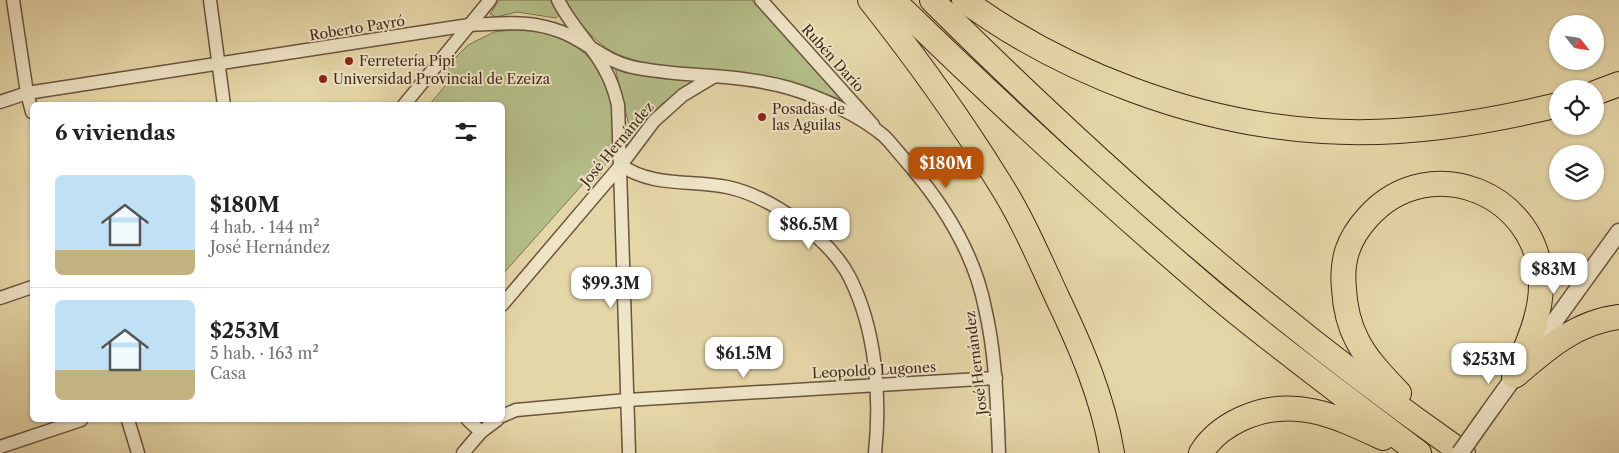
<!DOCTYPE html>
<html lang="es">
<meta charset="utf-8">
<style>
body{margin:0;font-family:"Libre Caslon Text",serif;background:#f6f6f6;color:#202124;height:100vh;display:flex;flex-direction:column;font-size:19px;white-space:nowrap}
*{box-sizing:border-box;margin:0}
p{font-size:16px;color:#757577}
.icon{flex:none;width:28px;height:28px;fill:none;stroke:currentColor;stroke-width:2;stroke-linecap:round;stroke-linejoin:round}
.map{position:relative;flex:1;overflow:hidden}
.drawer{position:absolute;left:30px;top:102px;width:475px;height:320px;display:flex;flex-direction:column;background:#fff;border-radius:8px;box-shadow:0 1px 4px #0004}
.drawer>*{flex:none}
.needle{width:32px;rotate:120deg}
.fabs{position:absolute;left:1549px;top:15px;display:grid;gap:10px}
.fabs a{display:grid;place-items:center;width:55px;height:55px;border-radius:50%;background:#fff;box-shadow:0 1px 4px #0004;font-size:25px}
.price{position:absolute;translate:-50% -42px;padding:0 11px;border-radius:10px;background:#fff;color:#222;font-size:16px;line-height:32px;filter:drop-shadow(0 1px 2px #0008)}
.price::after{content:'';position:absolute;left:50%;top:30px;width:15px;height:11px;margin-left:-8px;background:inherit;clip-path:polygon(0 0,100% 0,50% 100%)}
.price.current{background:#b45309;color:#fff}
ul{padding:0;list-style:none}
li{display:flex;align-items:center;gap:15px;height:125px;padding:0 25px}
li+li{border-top:1px solid #e0e0e0}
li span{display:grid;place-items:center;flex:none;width:140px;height:100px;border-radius:8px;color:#555}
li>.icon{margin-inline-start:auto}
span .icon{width:60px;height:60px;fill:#fffc;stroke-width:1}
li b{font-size:21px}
h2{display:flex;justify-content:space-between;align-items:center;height:60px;padding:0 25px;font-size:21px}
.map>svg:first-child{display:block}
.green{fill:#b4be88;stroke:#7b7250}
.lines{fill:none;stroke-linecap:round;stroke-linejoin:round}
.minor-casing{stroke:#6b533c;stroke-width:15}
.tertiary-casing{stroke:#6b533c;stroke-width:19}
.motorway-casing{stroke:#422718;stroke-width:26}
.minor{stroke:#eee4c6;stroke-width:12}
.tertiary{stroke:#eee4c6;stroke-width:16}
.motorway{stroke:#e5d6a7;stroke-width:24}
.tertiary-bridge-casing{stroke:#6b533c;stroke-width:19;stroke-linecap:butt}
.tertiary-bridge{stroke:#eee4c6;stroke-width:16}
.poi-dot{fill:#8f2418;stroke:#eee4c6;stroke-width:2}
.labels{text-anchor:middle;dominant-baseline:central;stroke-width:4;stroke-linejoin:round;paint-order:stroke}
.street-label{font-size:14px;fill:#422718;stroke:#eee4c6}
.poi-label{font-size:14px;fill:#422718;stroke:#eee4c6;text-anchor:start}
</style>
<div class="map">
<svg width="1619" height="453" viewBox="0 0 1619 453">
<rect width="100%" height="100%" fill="#e5d6a7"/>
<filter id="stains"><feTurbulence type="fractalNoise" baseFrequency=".004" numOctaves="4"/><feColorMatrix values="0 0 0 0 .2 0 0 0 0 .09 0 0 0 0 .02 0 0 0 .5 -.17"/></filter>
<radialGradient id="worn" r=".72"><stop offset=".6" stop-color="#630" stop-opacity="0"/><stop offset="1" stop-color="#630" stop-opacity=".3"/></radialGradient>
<!-- green -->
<g class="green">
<polygon points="499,0 553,0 559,15 556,18 517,12 496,17 490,14"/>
<path d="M565 0H752L842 100C818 92 793 81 769 77 722 68 659 72 617 54 597 45 575 20 565 0Z"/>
<path d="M520 29C570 33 605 58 613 109 614 116 616 125 616 132 614 149 606 164 598 178L589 177 503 274 502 105H429L445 86 449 64 468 45 494 32Z"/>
<polygon points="615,67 694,81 663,103 631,134"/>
</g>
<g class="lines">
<!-- minor casing -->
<g class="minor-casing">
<g id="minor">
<polyline points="13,0 27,93 32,112"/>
<polyline points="210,0 224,105"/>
<path d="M558 0C570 25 591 44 604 68 611 80 615 92 618 105L629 453"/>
<polyline points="761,0 873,125"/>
<path d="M0 102 27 93 469 25C504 24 528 19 562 32 587 42 605 61 632 67 684 78 738 73 789 88 820 97 859 115 884 136 891 143 898 152 905 160 942 202 974 252 985 308 996 355 997 404 999 453"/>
<polyline points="404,105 490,0"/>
<path d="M621 165C651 187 692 180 727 187 770 196 830 238 850 278 876 330 881 396 875 453"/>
<polyline points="0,298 32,287"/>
<polyline points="502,305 621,165 654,121 683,95 713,77"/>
<polyline points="502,416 516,410 627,400 996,378"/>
<polyline points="128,420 138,453"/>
<polyline points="468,420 481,432"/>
<polyline points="0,447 81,420"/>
<polyline points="463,453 481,432 497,420"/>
</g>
</g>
<!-- tertiary casing -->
<g class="tertiary-casing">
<polyline id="tertiary" points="1489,412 1619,232"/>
</g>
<!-- motorway casing -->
<g class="motorway-casing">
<g id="motorway">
<path d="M870 0C916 58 960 119 999 182 1022 218 1039 258 1057 297 1081 347 1103 398 1112 453"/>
<path d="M893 0C999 103 1107 203 1219 298 1284 352 1352 402 1419 453"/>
<path d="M932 0C1097 164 1272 320 1463 453"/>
<path d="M964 0C1063 73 1198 124 1322 131 1402 136 1480 124 1558 105"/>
<polyline points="1595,93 1619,84"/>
<path d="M1516 375C1547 348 1577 322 1619 317"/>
<path d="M1399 393C1384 377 1367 360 1357 340 1349 325 1345 306 1344 289 1341 260 1348 239 1368 217 1430 148 1541 194 1541 285 1541 317 1526 347 1514 376"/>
<path d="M1201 453C1210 438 1226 426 1241 419 1292 395 1336 416 1383 438"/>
</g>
</g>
<!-- minor -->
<use href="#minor" class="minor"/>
<!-- tertiary -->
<use href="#tertiary" class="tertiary"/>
<!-- motorway -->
<use href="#motorway" class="motorway"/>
<!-- tertiary-bridge casing -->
<g class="tertiary-bridge-casing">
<polyline id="tertiary-bridge" points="1460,453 1489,412"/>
</g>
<!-- tertiary-bridge -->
<use href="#tertiary-bridge" class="tertiary-bridge"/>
</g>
<!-- markers -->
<g class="poi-dot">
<circle cx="349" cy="61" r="5"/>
<circle cx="323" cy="79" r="5"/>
<circle cx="762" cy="117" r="5"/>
</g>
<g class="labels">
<!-- street labels -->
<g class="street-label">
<text transform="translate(357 28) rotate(-9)">Roberto Payró</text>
<text transform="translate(833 58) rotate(48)">Rubén Darío</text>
<text transform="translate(617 144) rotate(-50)">José Hernández</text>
<text transform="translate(976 363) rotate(-97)">José Hernández</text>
<text transform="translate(874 370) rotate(-3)">Leopoldo Lugones</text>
</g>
<!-- poi labels -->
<g class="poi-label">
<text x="359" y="61">Ferretería Pipi</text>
<text x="333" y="79">Universidad Provincial de Ezeiza</text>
<text x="772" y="109">Posadas de<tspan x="772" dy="16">las Aguilas</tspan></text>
</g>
</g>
<rect width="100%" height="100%" filter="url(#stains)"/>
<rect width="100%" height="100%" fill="url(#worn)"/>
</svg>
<div class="fabs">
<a><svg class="needle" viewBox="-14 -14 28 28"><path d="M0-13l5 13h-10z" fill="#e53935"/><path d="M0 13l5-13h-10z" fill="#757577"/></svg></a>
<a><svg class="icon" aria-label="locate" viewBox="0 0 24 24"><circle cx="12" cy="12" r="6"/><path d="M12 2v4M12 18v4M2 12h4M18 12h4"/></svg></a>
<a><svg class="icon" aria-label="layers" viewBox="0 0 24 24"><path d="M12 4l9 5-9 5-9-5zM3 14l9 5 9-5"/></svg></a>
</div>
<b class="price current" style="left:946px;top:189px">$180M</b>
<b class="price" style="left:809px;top:250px">$86.5M</b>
<b class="price" style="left:1554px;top:295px">$83M</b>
<b class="price" style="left:611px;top:309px">$99.3M</b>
<b class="price" style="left:744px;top:379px">$61.5M</b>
<b class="price" style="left:1489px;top:385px">$253M</b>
<section class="drawer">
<h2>6 viviendas<svg class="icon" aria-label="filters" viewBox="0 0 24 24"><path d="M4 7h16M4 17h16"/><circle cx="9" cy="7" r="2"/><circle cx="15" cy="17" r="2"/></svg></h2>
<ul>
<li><span style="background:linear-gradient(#bfe0f5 75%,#c2b280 0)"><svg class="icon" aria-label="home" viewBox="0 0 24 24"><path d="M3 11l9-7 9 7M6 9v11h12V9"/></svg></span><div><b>$180M</b><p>4 hab. · 144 m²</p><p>José Hernández</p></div></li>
<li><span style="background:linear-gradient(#bfe0f5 70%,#c2b280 0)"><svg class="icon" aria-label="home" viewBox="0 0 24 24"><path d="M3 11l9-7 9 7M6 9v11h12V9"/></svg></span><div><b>$253M</b><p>5 hab. · 163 m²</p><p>Casa</p></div></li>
</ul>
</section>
</div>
